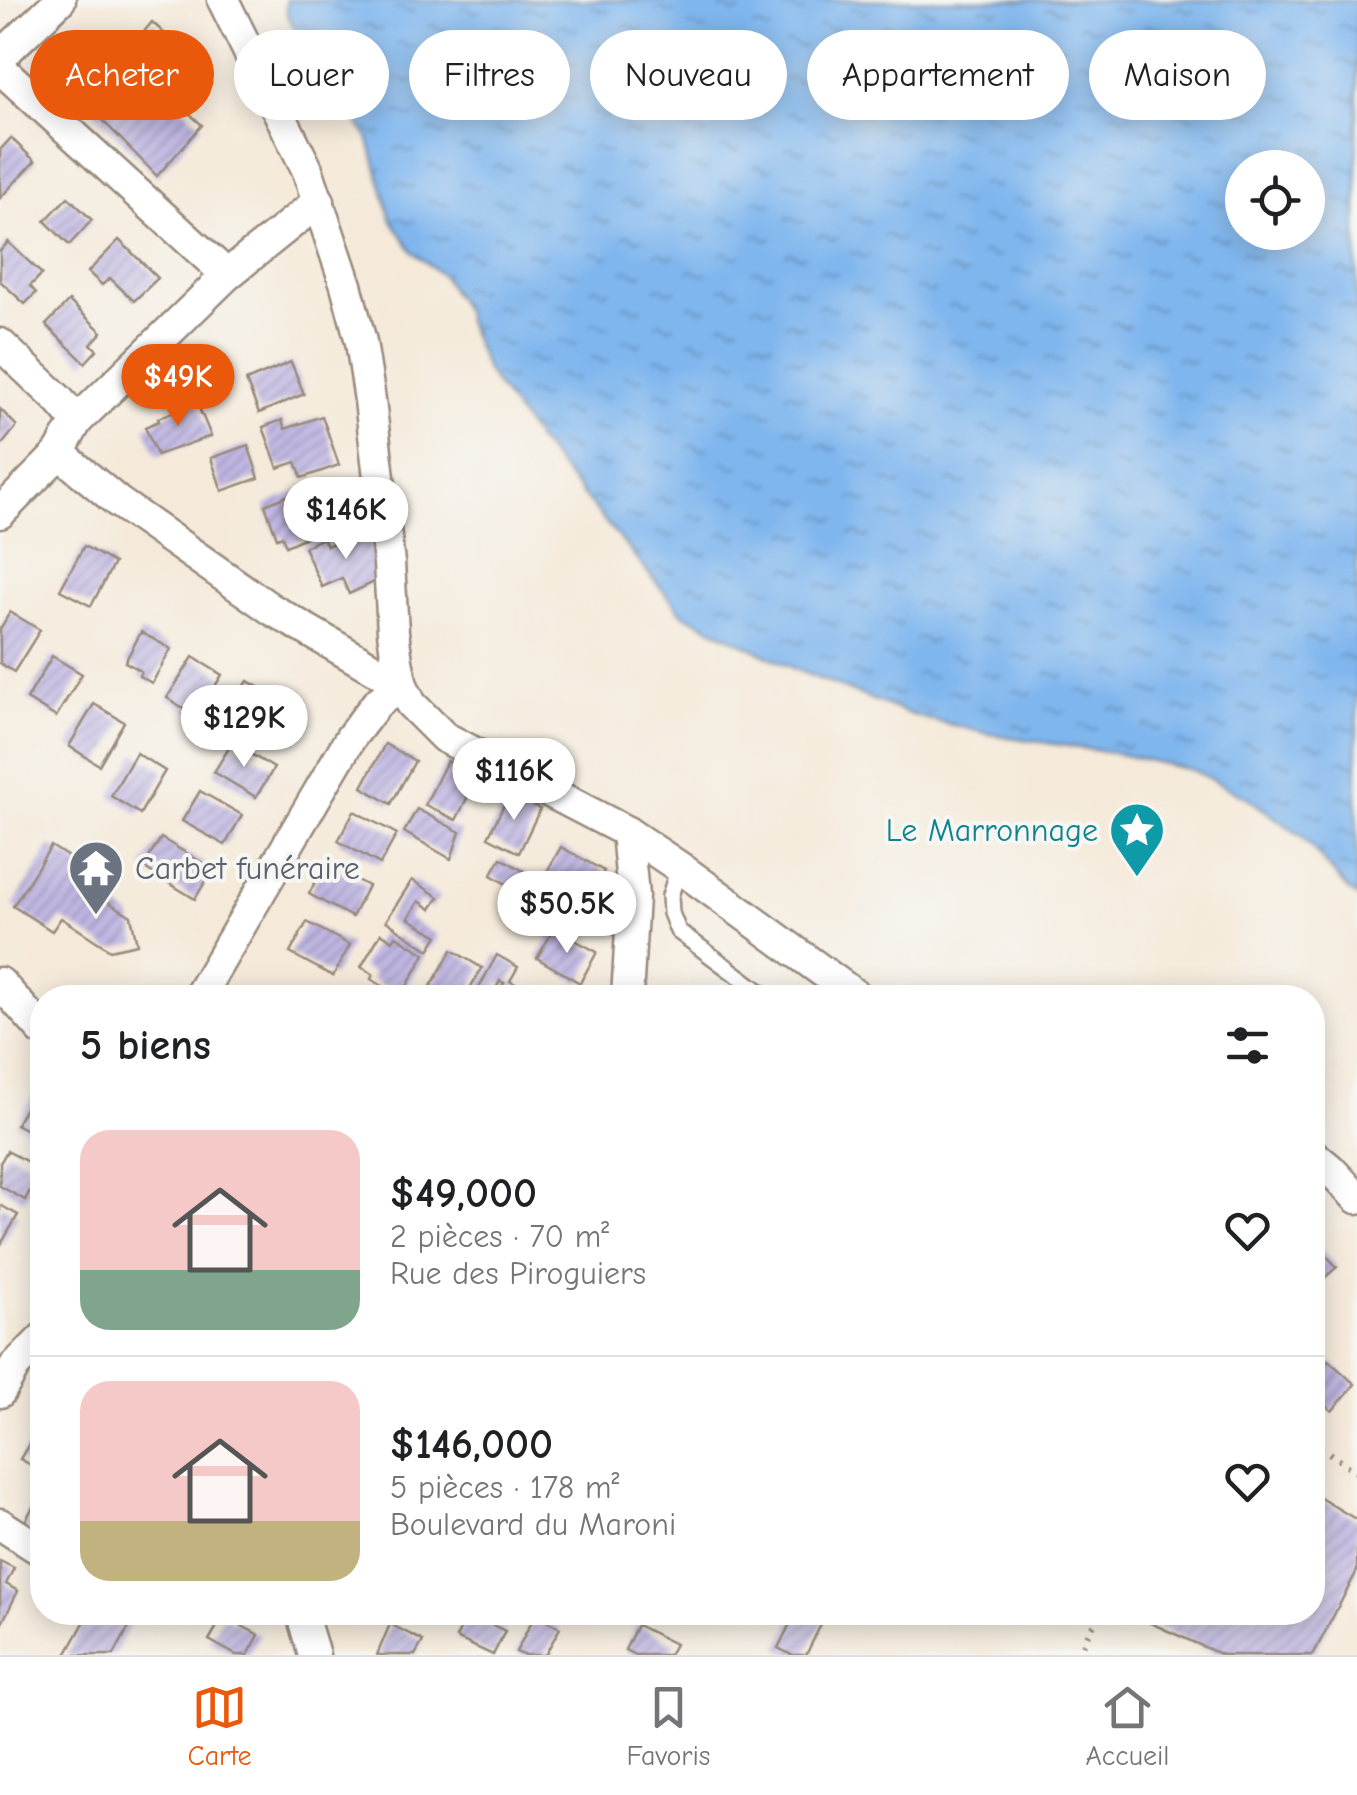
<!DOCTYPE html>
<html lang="fr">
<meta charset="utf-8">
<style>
body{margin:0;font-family:"Comic Neue",sans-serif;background:#f6f6f6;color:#202124;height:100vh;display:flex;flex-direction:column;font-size:38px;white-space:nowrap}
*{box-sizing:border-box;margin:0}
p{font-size:32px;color:#757577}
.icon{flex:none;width:55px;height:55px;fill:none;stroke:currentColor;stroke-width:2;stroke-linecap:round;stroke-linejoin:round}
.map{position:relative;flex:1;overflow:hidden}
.drawer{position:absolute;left:30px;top:985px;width:1295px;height:640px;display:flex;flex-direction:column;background:#fff;border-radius:40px;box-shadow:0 5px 25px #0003}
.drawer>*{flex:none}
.guide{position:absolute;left:30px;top:30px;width:1298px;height:90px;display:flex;gap:20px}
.controls{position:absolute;left:1225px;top:150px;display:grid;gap:20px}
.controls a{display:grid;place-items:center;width:100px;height:100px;border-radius:50%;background:#fff;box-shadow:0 5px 25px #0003;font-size:50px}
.price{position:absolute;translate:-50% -85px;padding:0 22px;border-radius:35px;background:#fff;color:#222;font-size:32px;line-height:65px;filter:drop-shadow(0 2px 5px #0008)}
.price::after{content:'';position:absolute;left:50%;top:60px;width:30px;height:22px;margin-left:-15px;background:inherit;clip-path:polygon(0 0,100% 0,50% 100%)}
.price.active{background:#ea580c;color:#fff}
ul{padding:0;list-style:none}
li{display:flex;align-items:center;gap:30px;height:250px;padding:0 50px}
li+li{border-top:2px solid #e0e0e0}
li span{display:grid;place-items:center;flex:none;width:280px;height:200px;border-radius:30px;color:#555}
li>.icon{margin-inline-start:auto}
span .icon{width:120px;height:120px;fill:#fffc;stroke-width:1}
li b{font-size:42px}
h2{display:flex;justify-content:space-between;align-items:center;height:120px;padding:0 50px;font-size:42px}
.tag{padding:0 35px;border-radius:45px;background:#fff;box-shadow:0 5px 25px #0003;font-size:35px;line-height:90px}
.tag.active{background:#ea580c;color:#fff}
.dock{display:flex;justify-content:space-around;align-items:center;height:140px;border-top:2px solid #e0e0e0;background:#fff;font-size:28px;color:#757577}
.dock a{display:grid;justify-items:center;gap:5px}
.dock .active{color:#ea580c}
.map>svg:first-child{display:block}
.water{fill:url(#water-ripples);stroke:#5d7086;stroke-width:2.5;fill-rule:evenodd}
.building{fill:url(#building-hatch)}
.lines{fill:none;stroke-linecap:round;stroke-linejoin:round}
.service-casing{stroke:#988a7c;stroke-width:20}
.minor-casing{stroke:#988a7c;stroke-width:35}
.path{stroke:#988a7c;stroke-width:6;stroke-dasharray:2.5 8;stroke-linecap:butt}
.service{stroke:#fff;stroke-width:15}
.minor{stroke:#fff;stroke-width:30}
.labels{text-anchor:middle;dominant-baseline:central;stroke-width:8;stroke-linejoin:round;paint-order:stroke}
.culture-label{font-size:32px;fill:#0d838f;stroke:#f6f6f2;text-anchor:end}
.worship-label{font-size:32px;fill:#5b616d;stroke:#f6f6f2;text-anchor:start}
</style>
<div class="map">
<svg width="1357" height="1655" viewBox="0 0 1357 1655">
<defs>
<pattern id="water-ripples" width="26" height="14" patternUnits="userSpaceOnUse" patternTransform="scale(2.5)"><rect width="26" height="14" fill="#7fb6ee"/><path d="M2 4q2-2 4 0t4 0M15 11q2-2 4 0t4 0" fill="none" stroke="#6994c0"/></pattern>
<pattern id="building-hatch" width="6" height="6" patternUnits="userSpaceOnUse" patternTransform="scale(2.5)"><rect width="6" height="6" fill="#bfb6e3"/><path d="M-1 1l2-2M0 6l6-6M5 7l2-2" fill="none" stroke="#9c94b7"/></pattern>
</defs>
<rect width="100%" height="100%" fill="#f6f6f2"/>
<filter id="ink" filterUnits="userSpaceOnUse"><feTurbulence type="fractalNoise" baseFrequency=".01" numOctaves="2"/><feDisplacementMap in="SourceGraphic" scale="20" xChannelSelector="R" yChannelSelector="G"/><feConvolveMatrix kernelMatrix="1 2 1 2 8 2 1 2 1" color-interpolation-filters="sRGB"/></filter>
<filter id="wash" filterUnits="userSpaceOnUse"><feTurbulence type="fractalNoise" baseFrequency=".0048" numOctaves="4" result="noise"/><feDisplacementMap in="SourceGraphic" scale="40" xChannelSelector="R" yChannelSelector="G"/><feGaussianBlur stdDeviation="2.25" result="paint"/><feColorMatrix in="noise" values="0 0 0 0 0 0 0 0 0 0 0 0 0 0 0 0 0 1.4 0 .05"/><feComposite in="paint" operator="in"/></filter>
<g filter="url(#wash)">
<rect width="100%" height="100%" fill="#f5eada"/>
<!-- water -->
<path class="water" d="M286 0H1357V897L1346 888 1304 838 1248 798 1192 770 1119 754 990 734 915 716 799 671 683 614 539 443 488 374 466 321 464 311 443 276 413 252 391 219 368 137 306 50 287 15ZM1242 168H1308V232H1242Z"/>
<g id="blocks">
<!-- building -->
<g class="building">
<polygon points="152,22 176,44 147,75 202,125 157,176 79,96 116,50 123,57"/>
<polygon points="11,138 35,161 0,198 0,150"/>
<polygon points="68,197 92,220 69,245 45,221"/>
<polygon points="119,240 158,278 134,301 110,278 102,285 88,272"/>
<polygon points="8,242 42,274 30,286 36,293 25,304 0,281 0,251"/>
<polygon points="69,301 102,332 91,344 97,350 85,363 46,325"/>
<polygon points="291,362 304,394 259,413 246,381"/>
<polygon points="197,403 211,436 157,455 145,427 159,421 158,418"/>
<polygon points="0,409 17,426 0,447"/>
<polygon points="322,416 339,465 302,478 296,462 278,468 263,427 282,420 285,429"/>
<polygon points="248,445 259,478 222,491 211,458"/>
<polygon points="301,490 317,532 286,546 282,536 277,538 265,505"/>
<polygon points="363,530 385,577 349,594 342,578 322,587 304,547 323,538 327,546"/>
<polygon points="84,546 114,563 91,606 60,590"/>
<polygon points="10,612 40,630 14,672 0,663 0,629"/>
<polygon points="141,632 171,649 152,683 139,676 141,671 125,662"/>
<polygon points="52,656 82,674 56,717 27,699"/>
<polygon points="193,657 222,675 196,717 167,698"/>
<polygon points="248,681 290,706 272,736 229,710"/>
<polygon points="94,704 124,722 99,765 69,746"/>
<polygon points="232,743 274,768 256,797 214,772"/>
<polygon points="385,744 415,761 391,804 362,787"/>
<polygon points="136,753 165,771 140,814 111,796"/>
<polygon points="447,761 478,776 456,820 425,805"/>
<polygon points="200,791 242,815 225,845 182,821"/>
<polygon points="510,793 540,809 519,853 488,837"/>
<polygon points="417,809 460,832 451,859 404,832"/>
<polygon points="354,811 397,834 380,864 338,841"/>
<polygon points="161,838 213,869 195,899 143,867"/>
<polygon points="51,846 90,871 81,885 131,916 137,944 110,950 61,918 52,931 13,906"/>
<polygon points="561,847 604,871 587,901 544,877"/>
<polygon points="501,858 527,873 517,890 491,875"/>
<polygon points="325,863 368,886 352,917 309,894"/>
<polygon points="412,880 439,897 431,909 419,901 408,918 438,936 429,950 386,921"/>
<polygon points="307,922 350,945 333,976 290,953"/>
<polygon points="554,929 597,952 580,983 537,958"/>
<polygon points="381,933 393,941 396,936 425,954 401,997 371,979 373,974 361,967"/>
<polygon points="452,950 482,968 464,998 424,998"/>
<polygon points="497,955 518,967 510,981 539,998 496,998 504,983 500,981 491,998 473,998"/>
<polygon points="33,1094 42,1099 42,1138 16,1124"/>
<polygon points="7,1151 41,1169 25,1200 0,1186 0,1163"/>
<polygon points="0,1205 18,1215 0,1246"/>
<polygon points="1318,1247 1337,1267 1312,1289 1312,1252"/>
<polygon points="1328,1360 1355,1384 1332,1411 1312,1394 1312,1379"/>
<polygon points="34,1435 42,1440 42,1471 20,1459"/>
<polygon points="42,1490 42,1538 22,1527"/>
<polygon points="1312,1493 1357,1520 1357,1571 1313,1655 1222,1655 1139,1618 1144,1612 1312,1612"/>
<polygon points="0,1561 14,1568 6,1584 18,1591 0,1627"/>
<polygon points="90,1612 117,1612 132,1621 114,1655 66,1655"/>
<polygon points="796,1612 827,1612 806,1655 792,1655 778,1648"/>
<polygon points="468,1613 505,1631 493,1655 456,1638"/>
<polygon points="535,1615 560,1628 545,1655 523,1655 516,1652"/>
<polygon points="223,1616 259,1635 248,1655 236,1655 209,1640"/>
<polygon points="390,1624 423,1641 415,1655 377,1655"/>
<polygon points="637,1625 675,1644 669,1655 635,1655 625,1650"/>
</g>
</g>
</g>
<g filter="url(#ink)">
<use href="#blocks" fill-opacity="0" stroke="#988a7c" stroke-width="2.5"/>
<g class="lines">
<!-- service casing -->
<g class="service-casing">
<polyline id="service" points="679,867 670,896 671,913 678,931 768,998"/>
</g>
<!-- minor casing -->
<g class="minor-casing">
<g id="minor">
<polyline points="223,0 307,169 346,285 361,342 370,400 389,563 393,632 397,661 402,685 411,704 444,737 627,832 679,867 859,998"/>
<polyline points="0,57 60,0"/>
<polyline points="0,68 227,275"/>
<polyline points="0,344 59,400 77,421"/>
<polyline points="59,453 118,502 271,609 402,685 377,703 351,737 198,998"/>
<polyline points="0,513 59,453 77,421 227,275 319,201"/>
<polyline points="627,832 633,896 627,998"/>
<polyline points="0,983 42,1030"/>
<polyline points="1312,1154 1330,1169 1357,1198"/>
<polyline points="0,1392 15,1366 42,1339"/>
<polyline points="0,1524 42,1551"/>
<polyline points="301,1612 314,1655"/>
</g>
</g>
<!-- path -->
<g class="path">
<polyline points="1312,1441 1357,1473"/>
<polyline points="1079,1655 1089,1632 1102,1612"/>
</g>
<!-- service -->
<use href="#service" class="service"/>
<!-- minor -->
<use href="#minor" class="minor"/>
</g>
</g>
<!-- icons -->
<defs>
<g id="sight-pin" transform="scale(2.875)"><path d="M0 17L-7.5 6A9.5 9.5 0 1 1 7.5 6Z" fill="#0f9aa8" stroke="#f6f6f2"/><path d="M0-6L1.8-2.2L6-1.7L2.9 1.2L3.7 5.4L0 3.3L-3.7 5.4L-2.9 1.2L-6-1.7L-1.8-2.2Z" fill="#fff"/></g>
<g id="temple-pin" transform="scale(2.875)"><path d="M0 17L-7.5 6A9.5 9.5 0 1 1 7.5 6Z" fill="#6b7280" stroke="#f6f6f2"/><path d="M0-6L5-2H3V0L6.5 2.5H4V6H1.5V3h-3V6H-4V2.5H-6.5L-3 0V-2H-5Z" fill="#fff"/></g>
</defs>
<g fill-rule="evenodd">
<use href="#sight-pin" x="1137" y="830"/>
<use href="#temple-pin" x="96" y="868"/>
</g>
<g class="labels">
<!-- culture labels -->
<g class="culture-label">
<text x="1098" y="830">Le Marronnage</text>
</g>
<!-- worship labels -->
<g class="worship-label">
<text x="135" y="868">Carbet funéraire</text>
</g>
</g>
</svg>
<div class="controls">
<a><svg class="icon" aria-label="locate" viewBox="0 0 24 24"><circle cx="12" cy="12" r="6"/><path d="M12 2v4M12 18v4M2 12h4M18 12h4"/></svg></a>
</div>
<b class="price active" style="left:178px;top:429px">$49K</b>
<b class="price" style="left:346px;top:562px">$146K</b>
<b class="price" style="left:244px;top:770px">$129K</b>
<b class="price" style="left:514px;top:823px">$116K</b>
<b class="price" style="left:567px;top:956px">$50.5K</b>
<div class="guide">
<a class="tag active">Acheter</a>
<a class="tag">Louer</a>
<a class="tag">Filtres</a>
<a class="tag">Nouveau</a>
<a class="tag">Appartement</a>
<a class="tag">Maison</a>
</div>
<section class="drawer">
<h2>5 biens<svg class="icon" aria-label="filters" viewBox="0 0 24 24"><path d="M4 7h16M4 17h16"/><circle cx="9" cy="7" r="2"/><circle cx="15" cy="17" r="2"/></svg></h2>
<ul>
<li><span style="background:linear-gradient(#f6c9c9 70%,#7fa58c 0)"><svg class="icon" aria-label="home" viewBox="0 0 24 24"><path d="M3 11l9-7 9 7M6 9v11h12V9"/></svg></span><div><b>$49,000</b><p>2 pièces · 70 m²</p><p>Rue des Piroguiers</p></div><svg class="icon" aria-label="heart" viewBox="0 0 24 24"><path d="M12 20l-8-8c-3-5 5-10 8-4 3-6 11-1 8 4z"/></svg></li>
<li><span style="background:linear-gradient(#f6c9c9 70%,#c2b280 0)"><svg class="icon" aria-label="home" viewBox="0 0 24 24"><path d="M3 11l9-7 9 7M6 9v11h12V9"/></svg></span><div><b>$146,000</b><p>5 pièces · 178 m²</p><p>Boulevard du Maroni</p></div><svg class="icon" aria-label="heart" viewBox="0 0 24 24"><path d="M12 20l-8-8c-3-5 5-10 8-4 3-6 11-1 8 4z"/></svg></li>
</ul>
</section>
</div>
<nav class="dock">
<a class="active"><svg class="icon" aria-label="map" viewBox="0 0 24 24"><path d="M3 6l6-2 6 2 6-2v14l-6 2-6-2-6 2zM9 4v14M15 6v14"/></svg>Carte</a>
<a><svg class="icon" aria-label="saved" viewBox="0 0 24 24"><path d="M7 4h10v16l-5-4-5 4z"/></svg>Favoris</a>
<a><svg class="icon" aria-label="home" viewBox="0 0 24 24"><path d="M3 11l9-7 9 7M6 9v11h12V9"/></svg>Accueil</a>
</nav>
